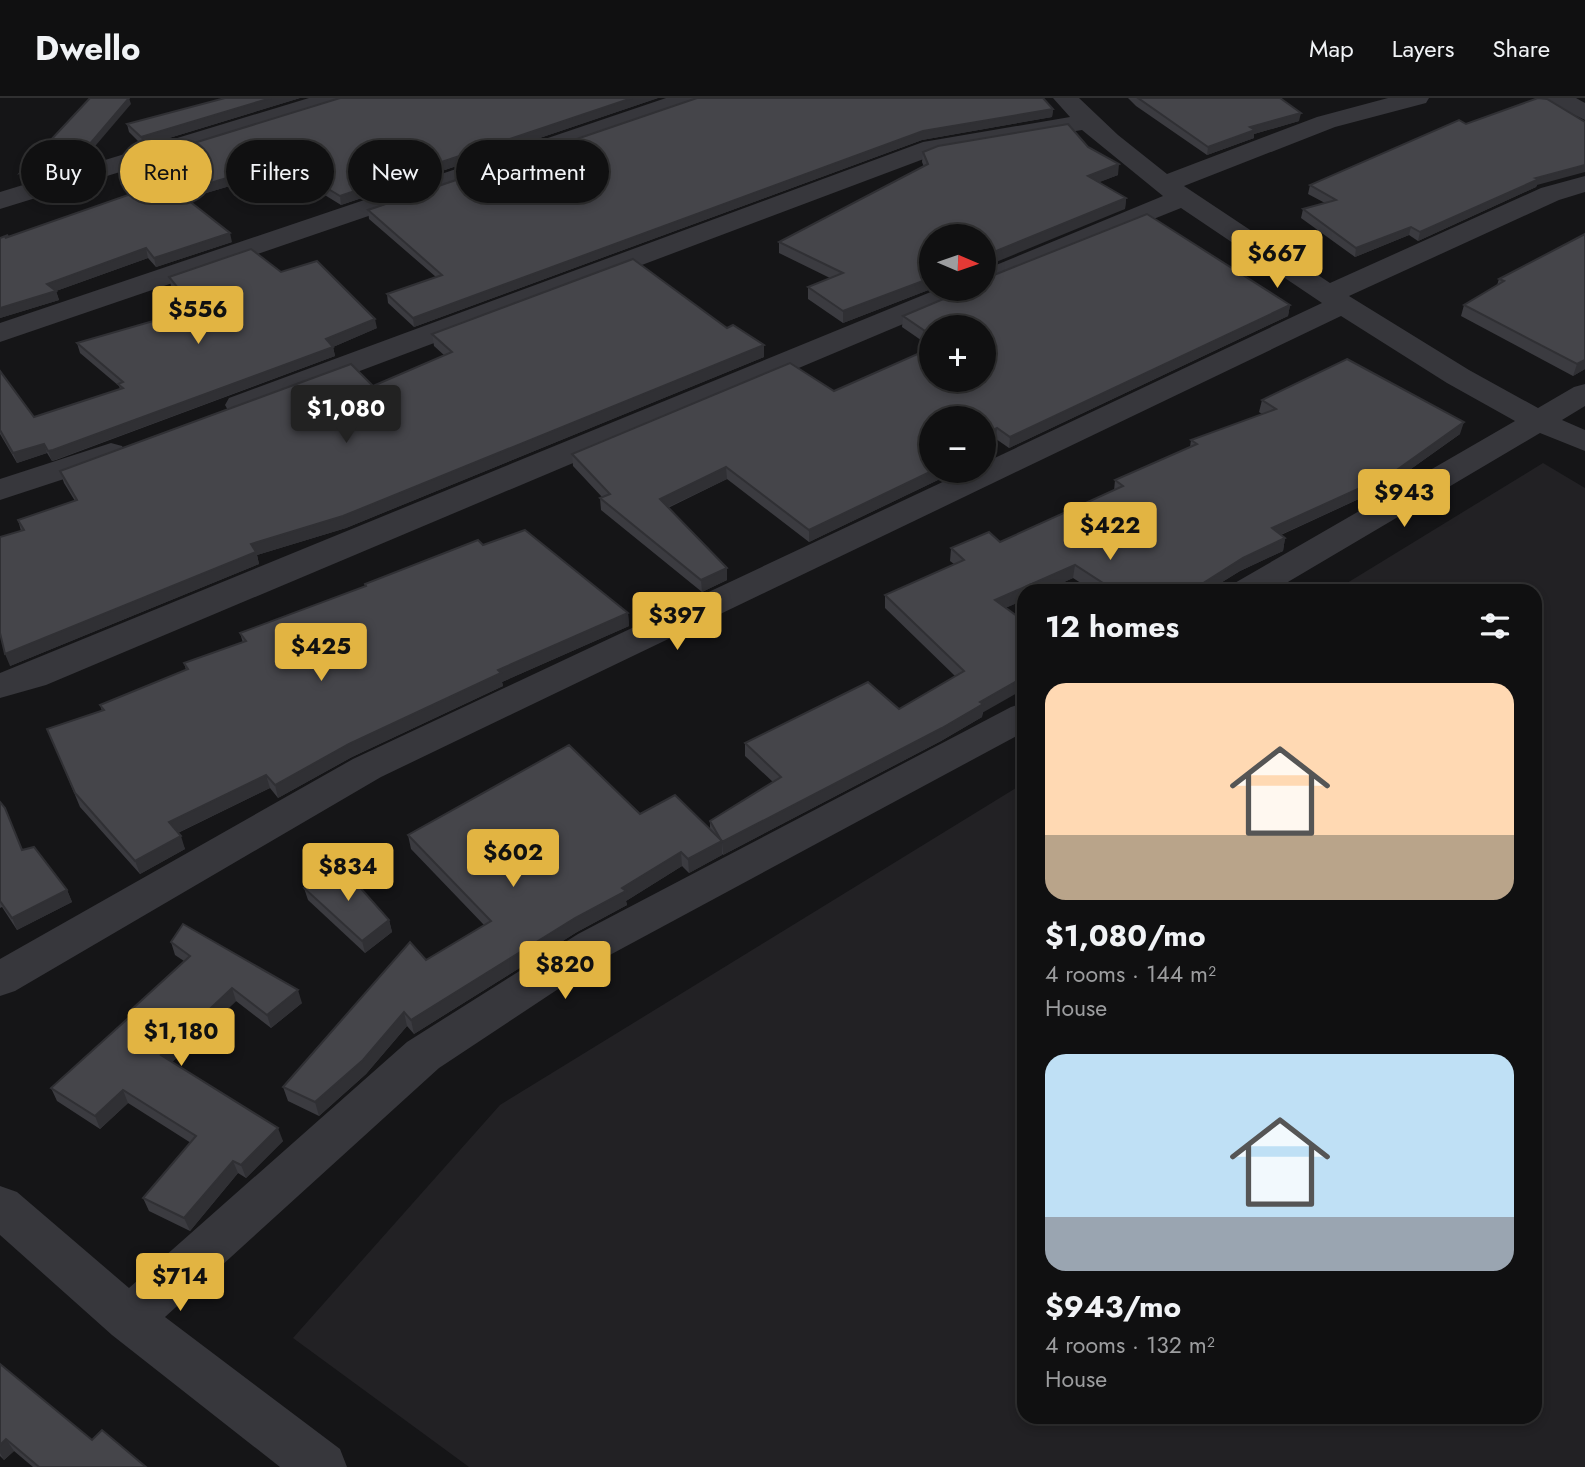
<!DOCTYPE html>
<meta charset="utf-8">
<style>
body{margin:0;font-family:Jost,sans-serif;background:#19191a;color:#f1f3f6;height:100vh;display:flex;flex-direction:column;font-size:26px;white-space:nowrap}
*{box-sizing:border-box;margin:0}
p{font-size:23px;color:#9c9d9f}
.icon{flex:none;width:38px;height:38px;fill:none;stroke:currentColor;stroke-width:2;stroke-linecap:round;stroke-linejoin:round}
.map{position:relative;flex:1;overflow:hidden}
.side{position:absolute;left:1017px;top:486px;width:525px;height:840px;display:flex;flex-direction:column;background:#101011;border-radius:21px;box-shadow:0 4px 10px #0003,0 0 0 2px #303031}
.side>*{flex:none}
.guide{position:absolute;left:21px;top:42px;width:665px;height:63px;display:flex;gap:14px}
.needle{width:46px;rotate:92deg}
.tools{position:absolute;left:919px;top:126px;display:grid;gap:14px}
.tools a{display:grid;place-items:center;width:77px;height:77px;border-radius:50%;background:#101011;box-shadow:0 4px 10px #0003,0 0 0 2px #303031;font-size:35px}
.price{position:absolute;translate:-50% -60px;padding:0 16px;border-radius:7px;background:#e2b442;color:#111;font-size:23px;line-height:46px;filter:drop-shadow(0 2px 4px #0008)}
.price::after{content:'';position:absolute;left:50%;top:42px;width:21px;height:16px;margin-left:-10px;background:inherit;clip-path:polygon(0 0,100% 0,50% 100%)}
.price.active{background:#222;color:#fff}
ul{padding:0;list-style:none}
li{display:grid;align-content:center;gap:14px;height:371px;padding:0 28px}
li span{display:grid;place-items:center;height:217px;border-radius:21px;color:#555}
li>.icon{margin-inline-start:auto}
span .icon{width:126px;height:126px;fill:#fffc;stroke-width:1}
li b{font-size:30px}
h2{display:flex;justify-content:space-between;align-items:center;height:84px;padding:0 28px;font-size:30px}
.tag{padding:0 24px;border-radius:32px;background:#101011;box-shadow:0 4px 10px #0003,0 0 0 2px #303031;font-size:24px;line-height:63px}
.tag.active{background:#e2b442;color:#111}
header{display:flex;align-items:center;gap:42px;box-sizing:border-box;height:98px;padding:0 35px;background:#101011;border-bottom:2px solid #303031}
header strong{font-size:33px}
nav{display:flex;gap:38px;margin-inline-start:auto;font-size:24px}
.map>svg:first-child{display:block}
.built{fill:#222124}
.lines{fill:none;stroke-linecap:round;stroke-linejoin:round}
.street{fill:#37373c;fill-rule:evenodd}
.wall{fill:#3b3b40}
.shaded-wall{fill:#303034}
.building{fill:#45454a;stroke:#303034;stroke-width:2}
</style>
<header>
<strong>Dwello</strong>
<nav><a>Map</a><a>Layers</a><a>Share</a></nav>
</header>
<div class="map">
<svg width="1585" height="1369" viewBox="0 0 1585 1369">
<rect width="100%" height="100%" fill="#151517"/>
<!-- built -->
<polygon class="built" points="1543,365 1585,390 1585,1369 469,1369 293,1240 500,1007 1024,685 1024,1320 1535,1320 1535,494 1334,493"/>
<g class="lines">
<!-- street -->
<g class="street">
<polygon points="309,0 347,0 344,5 0,111 0,94"/>
<polygon points="666,0 702,0 699,5 0,244 0,225"/>
<polygon points="1053,0 1079,0 1118,37 1167,76 1317,19 1388,0 1429,0 1426,5 1335,29 1184,88 1330,185 1541,90 1585,78 1585,94 1559,102 1349,198 1469,272 1538,310 1574,289 1585,286 1585,308 1562,322 1585,332 1585,353 1540,335 1271,494 1228,494 1233,486 1515,323 1447,285 1341,218 381,679 15,893 0,898 0,861 353,661 966,373 984,373 984,365 1322,205 1181,110 984,189 984,172 1163,98 1082,32 937,56 251,314 240,316 229,314 225,307 229,300 923,44 1070,19"/>
<polygon points="1546,0 1576,0 1585,5 1585,22 1549,5"/>
<polygon points="938,191 976,191 972,197 46,587 0,600 0,575"/>
<polygon points="111,345 122,348 127,355 122,362 0,402 0,381"/>
<polygon points="1024,605 1024,634 608,858 439,970 165,1219 340,1351 347,1369 280,1369 112,1237 0,1137 0,1088 17,1094 129,1190 407,944 578,836 1011,609"/>
</g>
</g>
<!-- wall -->
<g class="wall">
<polygon points="225,0 300,0 143,48 129,34 127,26"/>
<polygon points="340,0 658,0 341,107 284,72 196,98 161,64 158,56"/>
<polygon points="1128,0 1280,0 1299,23 1254,36 1254,40 1207,57 1136,8"/>
<polygon points="1053,11 1052,19 922,42 414,229 388,205 387,196 436,179 369,121 368,112"/>
<polygon points="1088,49 1118,77 1099,84 1126,100 1125,111 931,138 931,191 843,225 808,201 808,189 830,180 779,155 779,144 924,69 922,64 923,54"/>
<polygon points="1310,87 1537,87 1536,89 1418,143 1409,137 1355,159 1301,120 1303,111 1325,105 1308,96"/>
<polygon points="1585,136 1585,271 1573,278 1461,218 1464,207 1497,187 1499,181"/>
<polygon points="8,139 232,144 156,169 148,160 56,193 59,202 0,220 0,140"/>
<polygon points="281,174 377,230 333,249 335,258 56,362 52,363 47,355 17,365 0,336 0,273 34,319 120,291 119,288 80,255 77,245 191,213 171,188 169,179"/>
<polygon points="1290,207 1288,218 1009,350 996,341 984,348 984,320 931,373 941,373 940,381 809,444 727,381 668,410 727,470 727,482 702,494 601,412 600,400 602,399 573,368 572,356 834,293 984,282 931,229 931,249 902,229 903,218"/>
<polygon points="432,236 764,259 346,430 257,457 259,466 10,568 21,433 18,422 75,403 64,385 60,373 373,288 445,258 434,248"/>
<polygon points="1262,302 1460,336 1387,388 1281,437 1285,440 1283,453 1240,473 1206,494 1095,494 1073,480 1042,494 1024,494 1024,502 1005,510 982,619 941,643 723,757 722,756 722,757 689,775 682,768 626,803 627,807 577,834 414,936 407,928 366,976 319,1018 288,1003 283,989 426,862 484,827 411,751 408,737 640,716 710,732 710,723 773,684 745,658 745,645 899,611 955,578 885,510 885,497 954,466 950,463 951,450 1000,444 1114,393 1115,382 1190,349 1191,342 1262,316 1259,314"/>
<polygon points="483,447 628,515 629,528 502,584 503,588 352,659 278,700 270,690 178,735 185,751 140,776 80,709 53,644 102,613 100,607 186,572 184,565 243,545 240,535 365,489 365,486"/>
<polygon points="0,704 22,752 67,792 72,804 17,832 2,809 0,810"/>
<polygon points="304,790 389,822 392,834 365,855 308,802"/>
<polygon points="171,844 302,905 271,930 236,903 172,964 283,1043 246,1080 238,1075 190,1133 149,1113 143,1100 191,1045 128,1005 100,1031 57,1003 51,990 133,916 131,912 184,863 175,857"/>
<polygon points="0,1266 92,1342 146,1369 33,1369 14,1353 4,1362 0,1358"/>
</g>
<!-- shaded-wall -->
<g class="shaded-wall">
<polygon points="129,0 131,6 79,67 22,82 20,75"/>
<polygon points="271,0 300,0 143,48 141,39"/>
<polygon points="632,0 658,0 341,107 340,98"/>
<polygon points="1053,11 1052,19 922,42 414,229 413,220 923,33"/>
<polygon points="1301,15 1299,23 1254,36 1254,40 1207,57 1208,49 1250,29"/>
<polygon points="282,63 284,72 196,98 194,90"/>
<polygon points="1119,66 1118,77 1087,89 1088,78"/>
<polygon points="1585,67 1585,74 1537,87 1536,89 1418,143 1420,134 1536,80"/>
<polygon points="1126,100 1125,111 984,169 984,158"/>
<polygon points="1411,129 1409,137 1355,159 1356,150"/>
<polygon points="230,135 232,144 156,169 154,160"/>
<polygon points="146,150 148,160 56,193 59,202 0,220 0,210 47,186"/>
<polygon points="931,180 931,191 843,225 843,213"/>
<polygon points="1290,207 1288,218 1009,350 1010,339"/>
<polygon points="375,221 377,230 333,249 335,258 52,363 48,353"/>
<polygon points="764,247 764,259 346,430 257,457 259,466 10,568 5,556 251,446"/>
<polygon points="1585,262 1585,271 1573,278 1577,266"/>
<polygon points="1464,324 1460,336 1387,388 1269,442 1272,430"/>
<polygon points="997,330 996,341 984,348 984,337"/>
<polygon points="44,346 47,355 17,365 13,355"/>
<polygon points="726,369 727,381 660,413 660,401"/>
<polygon points="932,373 941,373 940,381 809,444 809,432"/>
<polygon points="1285,440 1283,453 1240,473 1206,494 1189,494 1243,460"/>
<polygon points="1075,467 1073,480 1042,494 1024,494 1024,502 994,515 995,502"/>
<polygon points="727,470 727,482 702,494 701,482"/>
<polygon points="628,515 629,528 502,584 503,588 352,659 278,700 275,687 349,646 498,572"/>
<polygon points="1024,579 1024,591 982,615 982,619 941,643 723,757 722,744"/>
<polygon points="266,677 270,690 173,737 169,724"/>
<polygon points="181,738 185,751 140,776 135,763"/>
<polygon points="722,743 722,757 689,775 688,761"/>
<polygon points="681,754 682,768 626,803 627,807 577,834 414,936 411,922"/>
<polygon points="67,792 72,804 17,832 12,820"/>
<polygon points="389,822 392,834 365,855 362,843"/>
<polygon points="232,890 236,903 166,970 161,957"/>
<polygon points="298,892 302,905 271,930 267,917"/>
<polygon points="404,914 407,928 366,976 319,1018 315,1004"/>
<polygon points="123,992 128,1005 100,1031 95,1018"/>
<polygon points="278,1030 283,1043 246,1080 241,1067"/>
<polygon points="233,1063 238,1075 190,1133 184,1120"/>
<polygon points="6,1341 14,1353 4,1362 0,1355 0,1347"/>
</g>
<!-- building -->
<g class="building">
<polygon points="90,0 129,0 77,61 20,75"/>
<polygon points="225,0 271,0 141,39 127,26"/>
<polygon points="340,0 632,0 340,98 282,63 194,90 158,56"/>
<polygon points="697,0 1043,0 1053,11 923,33 413,220 387,196 442,177 368,112"/>
<polygon points="1138,0 1280,0 1301,15 1250,29 1255,32 1208,49"/>
<polygon points="1538,0 1547,1 1585,24 1585,67 1536,80 1539,81 1420,134 1411,129 1356,150 1303,111 1336,102 1310,87 1459,22 1466,26"/>
<polygon points="1068,26 1088,49 1119,66 1088,78 1126,100 984,158 984,177 984,138 931,138 931,180 843,213 808,189 843,175 779,144 928,66 923,54 938,48"/>
<polygon points="165,84 230,135 154,160 146,150 47,186 56,193 0,210 0,140 8,137 5,140"/>
<polygon points="1147,116 1290,207 1010,339 997,330 984,337 984,320 931,320 931,373 932,373 809,432 726,369 660,401 727,470 701,482 600,400 610,396 572,356 790,265 834,293 931,250 931,282 984,282 984,229 931,229 931,237 903,218 967,191 984,191 984,181"/>
<polygon points="1585,136 1585,262 1577,266 1464,207 1504,183 1499,181"/>
<polygon points="251,151 281,174 317,163 375,221 326,241 333,249 53,352 48,353 44,346 13,355 0,332 0,273 34,319 123,290 118,286 123,284 77,245 195,211 169,179"/>
<polygon points="633,161 727,230 733,227 764,247 343,418 251,446 256,454 5,556 0,535 0,439 24,432 18,422 77,402 60,373 351,266 373,288 452,254 432,236"/>
<polygon points="1347,261 1464,324 1391,376 1272,430 1285,440 1243,460 1189,494 1117,494 1075,467 995,502 1024,523 1024,579 980,604 983,606 942,630 722,744 710,723 781,679 745,645 868,584 899,611 964,573 885,497 964,462 951,450 989,434 1000,444 1123,388 1115,382 1197,346 1191,342 1276,311 1262,302"/>
<polygon points="525,432 628,515 498,572 501,575 349,646 275,687 266,677 169,724 181,738 135,763 75,695 47,631 104,612 100,607 188,571 184,565 246,543 240,535 366,488 365,486 478,442 483,447"/>
<polygon points="569,647 640,716 675,697 722,743 688,761 681,754 622,790 626,793 575,820 411,922 404,914 363,962 315,1004 283,989 410,844 426,862 491,823 408,737"/>
<polygon points="0,704 5,710 22,752 34,749 67,792 12,820 0,803"/>
<polygon points="340,767 389,822 362,843 304,790"/>
<polygon points="183,826 298,892 267,917 232,890 161,957 278,1030 241,1067 233,1063 184,1120 143,1100 196,1038 123,992 95,1018 51,990 135,914 131,912 190,858 171,844"/>
<polygon points="0,1266 92,1342 102,1332 146,1369 39,1369 6,1341 0,1347"/>
</g>
</svg>
<div class="tools">
<a><svg class="needle" viewBox="-14 -14 28 28"><path d="M0-13l5 13h-10z" fill="#e53935"/><path d="M0 13l5-13h-10z" fill="#9c9d9f"/></svg></a>
<a>+</a>
<a>−</a>
</div>
<b class="price" style="left:1277px;top:192px">$667</b>
<b class="price" style="left:198px;top:248px">$556</b>
<b class="price active" style="left:346px;top:347px">$1,080</b>
<b class="price" style="left:1404px;top:431px">$943</b>
<b class="price" style="left:1110px;top:464px">$422</b>
<b class="price" style="left:677px;top:554px">$397</b>
<b class="price" style="left:321px;top:585px">$425</b>
<b class="price" style="left:513px;top:791px">$602</b>
<b class="price" style="left:348px;top:805px">$834</b>
<b class="price" style="left:565px;top:903px">$820</b>
<b class="price" style="left:181px;top:970px">$1,180</b>
<b class="price" style="left:180px;top:1215px">$714</b>
<div class="guide">
<a class="tag">Buy</a>
<a class="tag active">Rent</a>
<a class="tag">Filters</a>
<a class="tag">New</a>
<a class="tag">Apartment</a>
</div>
<section class="side">
<h2>12 homes<svg class="icon" aria-label="filters" viewBox="0 0 24 24"><path d="M4 7h16M4 17h16"/><circle cx="9" cy="7" r="2"/><circle cx="15" cy="17" r="2"/></svg></h2>
<ul>
<li><span style="background:linear-gradient(#ffd9b3 70%,#b9a48a 0)"><svg class="icon" aria-label="home" viewBox="0 0 24 24"><path d="M3 11l9-7 9 7M6 9v11h12V9"/></svg></span><div><b>$1,080/mo</b><p>4 rooms · 144 m²</p><p>House</p></div></li>
<li><span style="background:linear-gradient(#bfe0f5 75%,#9aa5b1 0)"><svg class="icon" aria-label="home" viewBox="0 0 24 24"><path d="M3 11l9-7 9 7M6 9v11h12V9"/></svg></span><div><b>$943/mo</b><p>4 rooms · 132 m²</p><p>House</p></div></li>
</ul>
</section>
</div>
